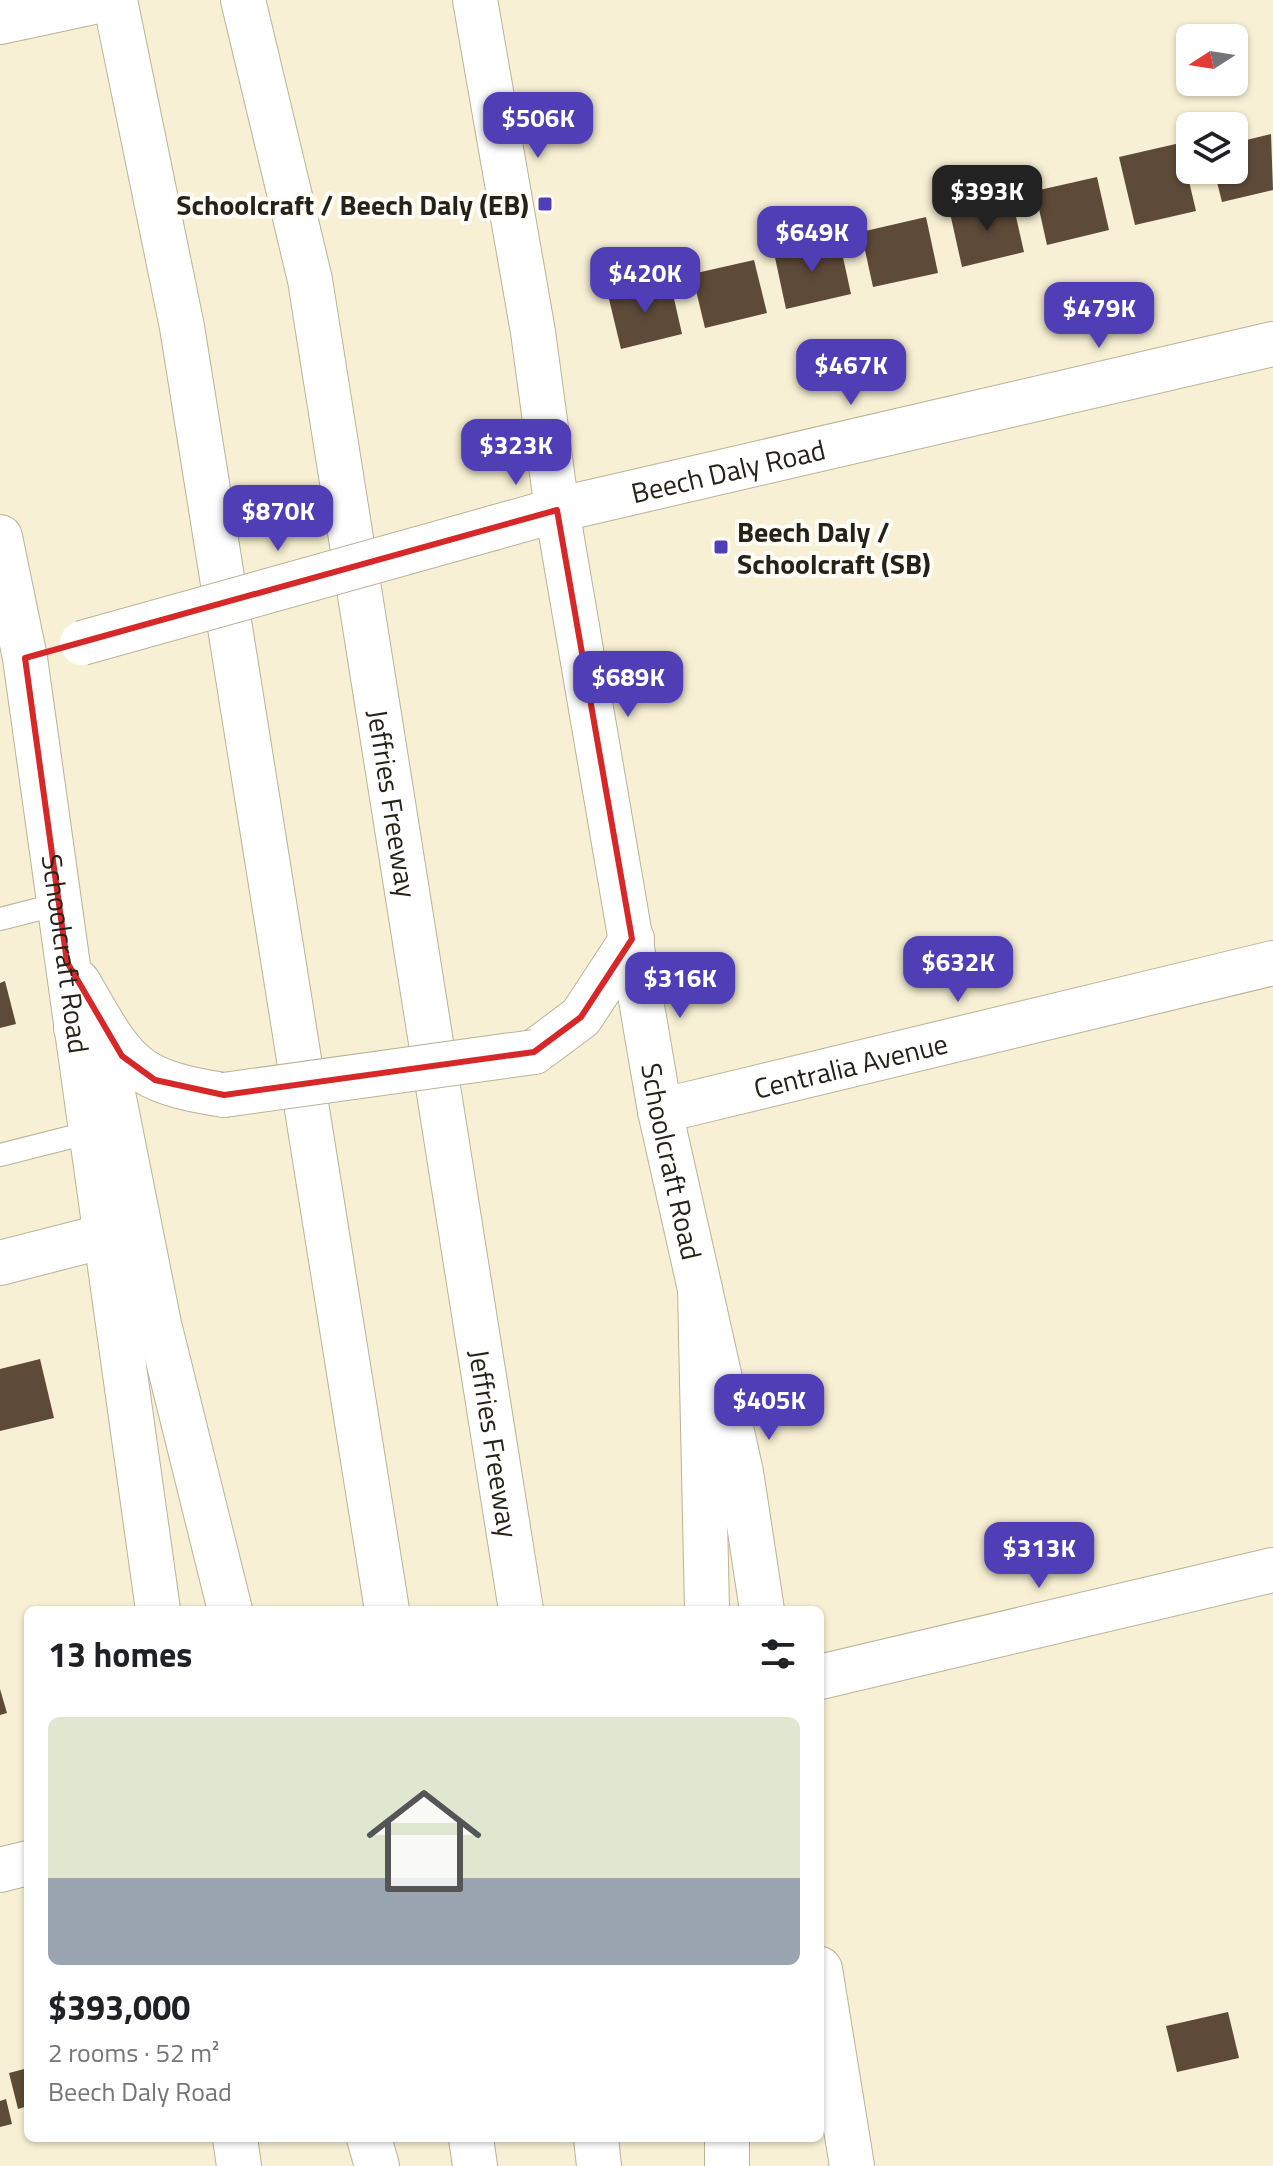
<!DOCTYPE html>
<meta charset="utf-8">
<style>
body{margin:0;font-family:"Titillium Web",sans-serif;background:#f6f6f6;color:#202124;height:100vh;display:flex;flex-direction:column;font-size:30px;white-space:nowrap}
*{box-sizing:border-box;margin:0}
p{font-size:26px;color:#757577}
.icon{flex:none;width:44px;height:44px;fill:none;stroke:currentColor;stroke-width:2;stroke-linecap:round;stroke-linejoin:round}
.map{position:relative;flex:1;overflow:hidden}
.sheet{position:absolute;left:24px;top:1606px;width:800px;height:536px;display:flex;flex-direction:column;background:#fff;border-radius:12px;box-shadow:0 2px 6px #0004}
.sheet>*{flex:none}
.needle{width:52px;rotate:258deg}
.buttons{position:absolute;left:1176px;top:24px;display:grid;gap:16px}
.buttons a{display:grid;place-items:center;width:72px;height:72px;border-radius:12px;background:#fff;box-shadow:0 2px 6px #0004;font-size:40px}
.price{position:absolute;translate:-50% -68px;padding:0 18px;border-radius:16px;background:#4f3eb6;color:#fff;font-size:26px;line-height:52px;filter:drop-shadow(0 2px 4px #0008)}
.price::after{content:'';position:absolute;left:50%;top:48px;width:24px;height:18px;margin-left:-12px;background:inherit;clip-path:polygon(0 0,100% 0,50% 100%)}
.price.on{background:#222;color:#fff}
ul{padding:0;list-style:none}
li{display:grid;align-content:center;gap:16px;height:424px;padding:0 24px}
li+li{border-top:2px solid #e0e0e0}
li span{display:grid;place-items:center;height:248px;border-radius:12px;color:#555}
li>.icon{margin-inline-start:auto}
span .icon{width:144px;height:144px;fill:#fffc;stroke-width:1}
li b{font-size:34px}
h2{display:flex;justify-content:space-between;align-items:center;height:96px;padding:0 24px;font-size:34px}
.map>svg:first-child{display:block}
.building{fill:#5d4a39}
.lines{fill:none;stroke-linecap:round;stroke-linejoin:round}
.lane-casing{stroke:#b9b398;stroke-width:24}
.street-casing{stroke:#b9b398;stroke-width:46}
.secondary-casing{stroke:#b9b398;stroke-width:46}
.highway-casing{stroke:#b9b398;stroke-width:46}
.lane{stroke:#fff;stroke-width:22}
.street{stroke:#fff;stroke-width:44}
.secondary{stroke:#fff;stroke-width:44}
.highway{stroke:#fff;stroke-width:44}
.secondary-bridge-casing{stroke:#b9b398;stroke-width:46;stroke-linecap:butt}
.secondary-bridge{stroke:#fff;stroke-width:44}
.marked{fill:none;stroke:#d62828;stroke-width:6;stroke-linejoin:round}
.poi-dot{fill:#4f3eb6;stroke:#fefdf7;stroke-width:3}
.labels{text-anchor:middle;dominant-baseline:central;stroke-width:8;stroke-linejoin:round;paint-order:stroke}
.poi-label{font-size:28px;font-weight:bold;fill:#252218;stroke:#fefdf7;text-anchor:end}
.street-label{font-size:28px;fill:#252218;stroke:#fefdf7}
</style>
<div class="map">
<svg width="1273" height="2166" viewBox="0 0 1273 2166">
<rect width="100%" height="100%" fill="#f7f0d4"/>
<!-- building -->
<g class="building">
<polygon points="1271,134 1273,190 1222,202 1214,170 1234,170 1234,143"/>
<polygon points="1180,143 1196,211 1135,225 1119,157"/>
<polygon points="1097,177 1109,230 1047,245 1035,191"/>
<polygon points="1012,199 1024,252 962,267 950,213"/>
<polygon points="926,217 938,273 873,287 861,232"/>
<polygon points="839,239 851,294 786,309 774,253"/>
<polygon points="754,260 767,313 705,328 692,274"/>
<polygon points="670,281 682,334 621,349 608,295"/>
<polygon points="5,981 16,1024 0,1028 0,983"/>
<polygon points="40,1359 54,1418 0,1431 0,1369"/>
<polygon points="0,1689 7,1713 0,1715"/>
<polygon points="1228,2012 1239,2058 1177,2072 1166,2026"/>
<polygon points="28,2068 28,2106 18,2109 9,2073"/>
<polygon points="6,2099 12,2124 0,2127 0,2101"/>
</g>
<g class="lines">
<!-- lane casing -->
<g class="lane-casing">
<g id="lane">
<polyline points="0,919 59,904"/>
<polyline points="0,1155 91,1132"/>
</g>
</g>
<!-- street casing -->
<g class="street-casing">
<g id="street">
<path id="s1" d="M660 1111 1273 963"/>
<polyline points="0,1263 105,1236"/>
<polyline points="820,1677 1273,1570"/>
<polyline points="0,1870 28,1863"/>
</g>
</g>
<!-- secondary casing -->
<g class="secondary-casing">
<g id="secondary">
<path id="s2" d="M475 0 533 332 557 510 660 1111 741 1472 762 1610"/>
<polyline points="0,22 103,0"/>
<path id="s3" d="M493 528 557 510 1273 344"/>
<path id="s4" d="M0 537 25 658 158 1610"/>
<path d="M78 982C124 1060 128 1081 224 1095"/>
<polyline points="534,1052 581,1017 632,939"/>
<polyline points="820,1969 852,2166"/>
<polyline points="235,2138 239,2166"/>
</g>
</g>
<!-- highway casing -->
<g class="highway-casing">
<g id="highway">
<polyline points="115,0 182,327 387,1610"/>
<path id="s5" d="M243 0 310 280 521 1610"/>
<polyline points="76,1028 111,1083 159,1324 230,1610"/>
<polyline points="700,1289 707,1610"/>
<polyline points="369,2138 377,2166"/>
<polyline points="471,2138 475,2166"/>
<polyline points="596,2138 599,2166"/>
<polyline points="727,2138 727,2166"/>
</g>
</g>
<!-- lane -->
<use href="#lane" class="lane"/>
<!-- street -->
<use href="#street" class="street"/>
<!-- secondary -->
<use href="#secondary" class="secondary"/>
<!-- highway -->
<use href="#highway" class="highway"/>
<!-- secondary-bridge casing -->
<g class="secondary-bridge-casing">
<g id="secondary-bridge">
<polyline points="82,643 493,528"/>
<polyline points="224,1095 534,1052"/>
</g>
</g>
<!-- secondary-bridge -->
<use href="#secondary-bridge" class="secondary-bridge"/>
</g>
<!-- marked area -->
<path class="marked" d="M557 510 632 939 581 1017 534 1052 224 1095 155 1080 122 1056 67 962 25 658Z"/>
<!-- markers -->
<g class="poi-dot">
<rect x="537" y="196" width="16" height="16" rx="4"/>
<rect x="713" y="539" width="16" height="16" rx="4"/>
</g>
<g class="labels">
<!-- poi labels -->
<g class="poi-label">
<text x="529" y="204">Schoolcraft / Beech Daly (EB)</text>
<text x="737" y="531" text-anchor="start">Beech Daly /<tspan x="737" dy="32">Schoolcraft (SB)</tspan></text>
</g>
<!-- street labels -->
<g class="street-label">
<text stroke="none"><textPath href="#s3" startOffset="242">Beech Daly Road</textPath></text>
<text stroke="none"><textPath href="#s5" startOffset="818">Jeffries Freeway</textPath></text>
<text stroke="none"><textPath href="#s4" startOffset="422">Schoolcraft Road</textPath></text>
<text stroke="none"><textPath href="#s1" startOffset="196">Centralia Avenue</textPath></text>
<text stroke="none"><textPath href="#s2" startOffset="1178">Schoolcraft Road</textPath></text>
<text stroke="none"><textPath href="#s5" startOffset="1466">Jeffries Freeway</textPath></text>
</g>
</g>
</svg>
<div class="buttons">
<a><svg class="needle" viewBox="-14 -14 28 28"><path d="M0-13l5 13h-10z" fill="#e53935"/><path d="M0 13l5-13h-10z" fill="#757577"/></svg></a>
<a><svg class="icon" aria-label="layers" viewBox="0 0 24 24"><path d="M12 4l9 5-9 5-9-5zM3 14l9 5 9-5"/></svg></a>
</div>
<b class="price" style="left:538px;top:160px">$506K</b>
<b class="price on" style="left:987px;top:233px">$393K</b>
<b class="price" style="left:812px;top:274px">$649K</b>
<b class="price" style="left:645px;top:315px">$420K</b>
<b class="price" style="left:1099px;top:350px">$479K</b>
<b class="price" style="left:851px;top:407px">$467K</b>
<b class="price" style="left:516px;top:487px">$323K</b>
<b class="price" style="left:278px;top:553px">$870K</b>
<b class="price" style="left:628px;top:719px">$689K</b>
<b class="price" style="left:958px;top:1004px">$632K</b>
<b class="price" style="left:680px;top:1020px">$316K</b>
<b class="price" style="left:769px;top:1442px">$405K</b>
<b class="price" style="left:1039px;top:1590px">$313K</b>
<section class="sheet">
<h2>13 homes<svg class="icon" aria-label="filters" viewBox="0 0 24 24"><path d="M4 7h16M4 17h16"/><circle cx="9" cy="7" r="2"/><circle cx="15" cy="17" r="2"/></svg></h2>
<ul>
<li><span style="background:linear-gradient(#dfe7d0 65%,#9aa5b1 0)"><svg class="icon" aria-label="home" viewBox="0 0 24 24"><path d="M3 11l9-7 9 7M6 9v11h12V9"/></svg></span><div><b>$393,000</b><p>2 rooms · 52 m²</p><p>Beech Daly Road</p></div></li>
</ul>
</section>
</div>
